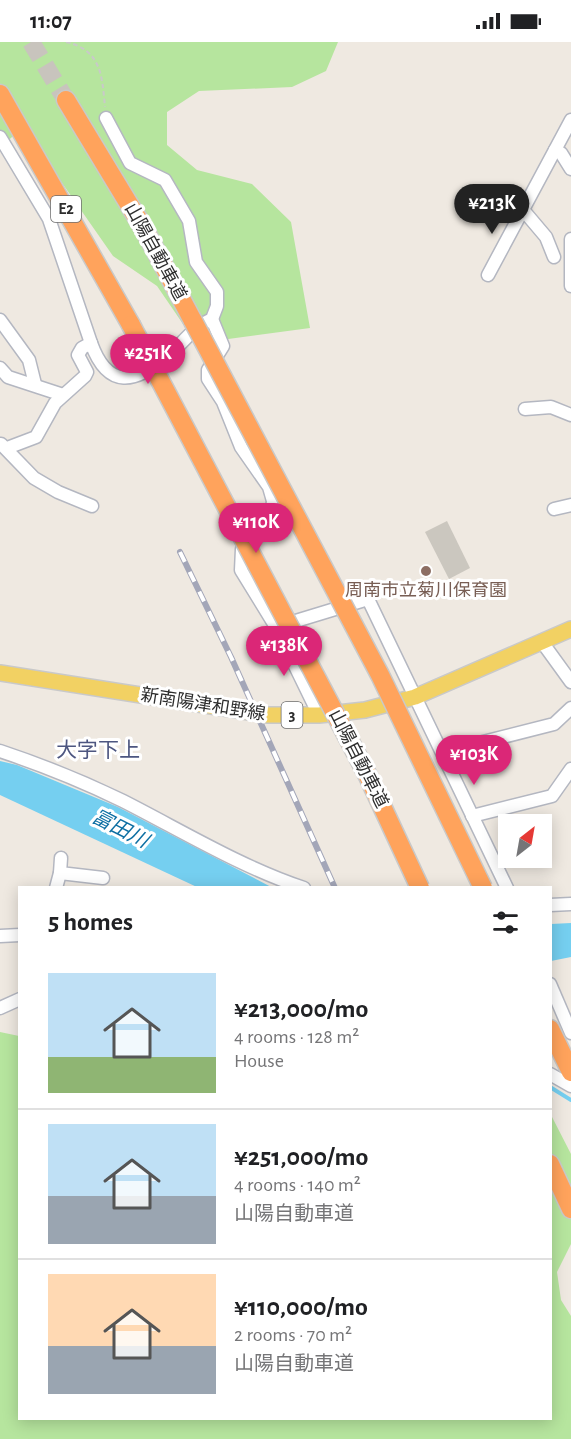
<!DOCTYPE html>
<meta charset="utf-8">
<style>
body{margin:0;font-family:"Alegreya Sans","Noto Sans JP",sans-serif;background:#f6f6f6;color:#202124;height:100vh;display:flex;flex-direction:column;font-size:22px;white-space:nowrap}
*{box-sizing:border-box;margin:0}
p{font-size:20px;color:#757577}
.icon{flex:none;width:33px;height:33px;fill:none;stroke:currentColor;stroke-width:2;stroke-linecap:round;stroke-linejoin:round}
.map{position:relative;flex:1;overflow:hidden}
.side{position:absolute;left:18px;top:844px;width:534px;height:534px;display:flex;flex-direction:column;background:#fff;border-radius:0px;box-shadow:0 3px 15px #0003}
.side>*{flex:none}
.needle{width:39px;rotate:31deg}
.fabs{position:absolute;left:498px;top:772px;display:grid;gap:12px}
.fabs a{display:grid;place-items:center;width:54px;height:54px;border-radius:0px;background:#fff;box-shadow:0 3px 15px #0003;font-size:30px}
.price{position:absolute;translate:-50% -51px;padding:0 14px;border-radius:21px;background:#db2777;color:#fff;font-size:20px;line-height:39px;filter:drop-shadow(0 2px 3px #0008)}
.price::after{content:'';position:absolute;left:50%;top:36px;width:18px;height:14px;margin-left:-9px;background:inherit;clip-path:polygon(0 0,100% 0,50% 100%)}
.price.active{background:#222;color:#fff}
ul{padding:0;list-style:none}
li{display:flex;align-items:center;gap:18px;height:150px;padding:0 30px}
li+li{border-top:2px solid #e0e0e0}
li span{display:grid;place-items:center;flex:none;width:168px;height:120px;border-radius:0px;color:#555}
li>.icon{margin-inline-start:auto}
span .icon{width:72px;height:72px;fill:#fffc;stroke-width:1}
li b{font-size:26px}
h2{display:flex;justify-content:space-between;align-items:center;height:72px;padding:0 30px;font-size:26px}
.status{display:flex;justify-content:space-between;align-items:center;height:42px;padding:0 30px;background:#fff;direction:ltr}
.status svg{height:16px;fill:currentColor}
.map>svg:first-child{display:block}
.green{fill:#b6e59e}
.water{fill:#75cff0}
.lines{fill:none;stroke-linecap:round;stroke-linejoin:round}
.stream{stroke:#75cff0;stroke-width:4}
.building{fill:#cbc7bf}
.highway-tunnel{stroke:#c8c4bd;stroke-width:18;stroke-dasharray:18 9;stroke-linecap:butt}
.minor-casing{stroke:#b4b7c1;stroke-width:15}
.major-casing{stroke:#c9c9c9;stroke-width:18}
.highway-casing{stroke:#c9c9c9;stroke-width:21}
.path{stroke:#c9c9c9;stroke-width:2;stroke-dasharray:4.5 3;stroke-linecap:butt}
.minor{stroke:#fff;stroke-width:12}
.major{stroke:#f2d163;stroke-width:15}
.highway{stroke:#ffa35c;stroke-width:18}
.rail-casing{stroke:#a3a6b8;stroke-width:6}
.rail{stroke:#fff;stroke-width:4;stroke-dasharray:11;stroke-linecap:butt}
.highway-bridge-casing{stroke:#c9c9c9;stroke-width:21;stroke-linecap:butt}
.highway-bridge{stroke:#ffa35c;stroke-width:18}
.education-dot{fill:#8d6e63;stroke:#fff;stroke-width:2}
.labels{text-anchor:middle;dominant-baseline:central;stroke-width:6;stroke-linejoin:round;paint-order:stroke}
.shield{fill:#fff;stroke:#6d6d6d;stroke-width:1.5}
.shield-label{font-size:16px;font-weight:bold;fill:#2e2e2e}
.street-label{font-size:18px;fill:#2e2e2e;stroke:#fff}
.education-label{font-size:18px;fill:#785e54;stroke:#fff}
.water-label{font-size:20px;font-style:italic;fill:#0d6fa3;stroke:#fff}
.quarter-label{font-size:21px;fill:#4d5680;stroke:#fff}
</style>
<div class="status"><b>11:07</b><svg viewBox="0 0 49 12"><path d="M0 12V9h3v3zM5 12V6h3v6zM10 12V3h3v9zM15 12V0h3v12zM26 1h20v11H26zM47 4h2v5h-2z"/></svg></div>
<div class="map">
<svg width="571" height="1397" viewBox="0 0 571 1397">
<rect width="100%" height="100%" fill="#efe9e1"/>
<!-- green -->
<g class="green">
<polygon points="0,0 338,0 326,29 292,45 199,49 167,70 167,103 197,128 252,142 291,180 310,286 206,300 183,282 157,244 113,214 23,85 0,106"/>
<polygon points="0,990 19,994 20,1377 550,1377 551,1073 571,1112 571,1202 557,1230 561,1258 571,1274 571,1397 0,1397"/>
</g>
<!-- water -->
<g class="water">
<polygon points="0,719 17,723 118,765 273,846 199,846 0,753"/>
<polygon points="571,881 571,915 551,919 551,882"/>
</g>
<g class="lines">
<!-- stream -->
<polyline class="stream" points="550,1045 571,1058"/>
</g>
<!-- building -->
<polygon class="building" points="447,479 470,526 449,537 425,490"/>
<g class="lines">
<!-- highway-tunnel -->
<polyline class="highway-tunnel" points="31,0 66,58"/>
<!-- minor casing -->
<g class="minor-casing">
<g id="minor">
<polyline points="0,95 49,177 91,301"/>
<polyline points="555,108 561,111 571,127"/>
<polyline points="524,169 546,195 554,215"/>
<polyline points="571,197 571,244"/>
<polyline points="488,233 571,78"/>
<polyline points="212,277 223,304 208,328 208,337 223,360 241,405 269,445 273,459 272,467 242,507 241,528 276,585 368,557 507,846"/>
<polyline points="0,278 29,318 35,342"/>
<polyline points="0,326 8,335 63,353"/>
<polyline points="525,367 551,365 571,373"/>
<polyline points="1,402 34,436 58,450 92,464"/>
<path d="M7 406 36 395 55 361 85 334 87 330 78 313 82 306 91 301C108 348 135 342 169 313 184 300 193 285 212 277L217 264V250L196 220 189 179 165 138 130 121 106 76"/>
<polyline points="554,467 571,463"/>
<polyline points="276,585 319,673"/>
<polyline points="542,600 571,640"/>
<path d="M0 709C42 723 84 740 123 759 182 789 241 825 304 846"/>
<polyline points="446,719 479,701 554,682 571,666"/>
<polyline points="472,774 552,754 571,727"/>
<polyline points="61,816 60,831 103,836"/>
<polyline points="56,846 60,831"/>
<polyline points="550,863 571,862"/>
<polyline points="0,894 20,893"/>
<polyline points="550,942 571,991"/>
<polyline points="0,966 20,957"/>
<polyline points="550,1032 571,1044"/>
</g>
</g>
<!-- major casing -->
<g class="major-casing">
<polyline id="major" points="0,631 268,673 319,673 365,668 415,655 571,587"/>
</g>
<!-- highway casing -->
<g class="highway-casing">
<g id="highway">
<polyline points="0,52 131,283"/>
<polyline points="66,58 144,187 193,279"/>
<polyline points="550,987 571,1030"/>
<polyline points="550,1122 571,1167"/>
</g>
</g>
<!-- path -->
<path class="path" d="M66 0C102 8 102 35 105 65"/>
<!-- minor -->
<use href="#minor" class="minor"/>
<!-- major -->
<use href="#major" class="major"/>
<!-- highway -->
<use href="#highway" class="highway"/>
<!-- rail casing -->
<g class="rail-casing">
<polyline id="rail" points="180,510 231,615 335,846"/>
</g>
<!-- rail -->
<use href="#rail" class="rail"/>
<!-- highway-bridge casing -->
<g class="highway-bridge-casing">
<g id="highway-bridge">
<polyline points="193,279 380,633 483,846"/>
<polyline points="131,283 368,734 420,846"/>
</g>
</g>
<!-- highway-bridge -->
<use href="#highway-bridge" class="highway-bridge"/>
</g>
<!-- markers -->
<circle class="education-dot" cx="426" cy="529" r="6"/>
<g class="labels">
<!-- shield labels -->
<g class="shield">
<rect x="51" y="154" width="30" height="26" rx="4.5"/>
<rect x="281.5" y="660" width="21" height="26" rx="4.5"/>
</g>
<g class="shield-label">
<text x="66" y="167">E2</text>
<text x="292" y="673">3</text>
</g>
<!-- street labels -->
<g class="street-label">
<text transform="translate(155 210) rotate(61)">山陽自動車道</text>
<text transform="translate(203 663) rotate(9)">新南陽津和野線</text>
<text transform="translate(358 717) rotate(63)">山陽自動車道</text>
</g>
<!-- education labels -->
<g class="education-label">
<text x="426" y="549">周南市立菊川保育園</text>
</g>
<!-- water labels -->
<g class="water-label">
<text transform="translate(120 787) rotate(27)">富田川</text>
</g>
<!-- quarter labels -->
<g class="quarter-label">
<text x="98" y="708">大字下上</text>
</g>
</g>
</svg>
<div class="fabs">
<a><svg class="needle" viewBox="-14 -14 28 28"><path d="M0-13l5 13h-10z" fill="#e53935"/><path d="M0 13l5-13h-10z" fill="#757577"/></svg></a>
</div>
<b class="price active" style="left:492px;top:193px">¥213K</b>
<b class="price" style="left:148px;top:343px">¥251K</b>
<b class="price" style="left:256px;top:512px">¥110K</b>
<b class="price" style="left:284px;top:635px">¥138K</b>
<b class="price" style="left:474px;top:744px">¥103K</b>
<section class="side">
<h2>5 homes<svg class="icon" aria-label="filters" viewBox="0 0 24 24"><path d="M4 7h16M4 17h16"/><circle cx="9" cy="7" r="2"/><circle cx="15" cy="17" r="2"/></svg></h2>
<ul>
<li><span style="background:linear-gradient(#bfe0f5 70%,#8fb573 0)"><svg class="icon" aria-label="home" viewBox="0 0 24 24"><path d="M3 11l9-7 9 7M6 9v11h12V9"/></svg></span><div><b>¥213,000/mo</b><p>4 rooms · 128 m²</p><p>House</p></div></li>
<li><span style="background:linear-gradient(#bfe0f5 60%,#9aa5b1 0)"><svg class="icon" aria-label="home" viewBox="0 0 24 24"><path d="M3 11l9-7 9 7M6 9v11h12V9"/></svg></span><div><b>¥251,000/mo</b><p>4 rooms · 140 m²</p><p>山陽自動車道</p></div></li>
<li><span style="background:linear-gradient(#ffd9b3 60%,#9aa5b1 0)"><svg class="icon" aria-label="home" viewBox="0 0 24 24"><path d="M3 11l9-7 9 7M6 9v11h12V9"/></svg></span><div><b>¥110,000/mo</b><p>2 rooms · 70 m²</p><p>山陽自動車道</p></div></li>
</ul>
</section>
</div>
